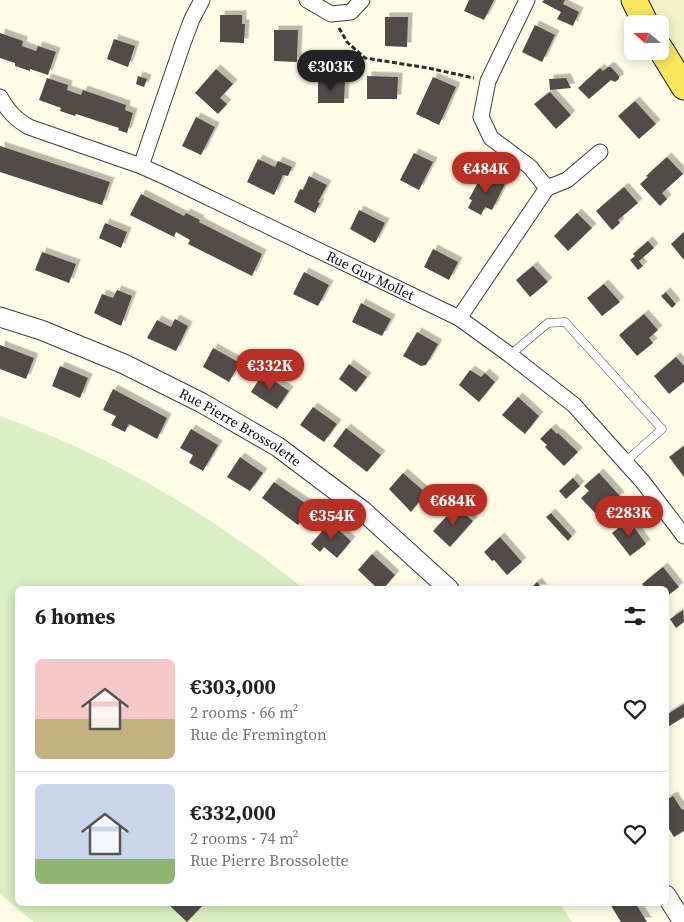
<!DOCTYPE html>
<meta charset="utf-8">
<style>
body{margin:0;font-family:"Source Serif 4",serif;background:#f6f6f6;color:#222;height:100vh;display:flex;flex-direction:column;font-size:19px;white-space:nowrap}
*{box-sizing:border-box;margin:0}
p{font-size:16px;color:#767676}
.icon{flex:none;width:28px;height:28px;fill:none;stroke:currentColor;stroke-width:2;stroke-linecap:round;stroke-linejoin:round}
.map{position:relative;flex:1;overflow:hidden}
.drawer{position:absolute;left:15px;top:586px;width:654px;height:320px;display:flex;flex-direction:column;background:#fff;border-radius:8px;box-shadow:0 2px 12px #0003}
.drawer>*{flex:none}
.needle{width:32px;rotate:290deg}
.fabs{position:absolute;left:624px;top:15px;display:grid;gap:10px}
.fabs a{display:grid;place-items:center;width:45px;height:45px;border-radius:8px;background:#fff;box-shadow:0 2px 12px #0003;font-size:25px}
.price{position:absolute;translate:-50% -42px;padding:0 11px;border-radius:18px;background:#b92f23;color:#fff;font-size:16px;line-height:32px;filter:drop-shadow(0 1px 2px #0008)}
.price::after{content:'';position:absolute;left:50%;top:30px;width:15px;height:11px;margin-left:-8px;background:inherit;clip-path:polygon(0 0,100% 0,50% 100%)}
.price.current{background:#222;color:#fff}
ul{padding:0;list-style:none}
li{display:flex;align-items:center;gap:15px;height:125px;padding:0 20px}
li+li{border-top:1px solid #e0e0e0}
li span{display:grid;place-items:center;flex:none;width:140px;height:100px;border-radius:8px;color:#555}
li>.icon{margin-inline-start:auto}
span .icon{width:60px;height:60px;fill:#fffc;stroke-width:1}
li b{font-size:21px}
h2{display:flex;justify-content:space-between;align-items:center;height:60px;padding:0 20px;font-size:21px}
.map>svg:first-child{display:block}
.farmland{fill:#f2f4c8}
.pitch{fill:#daefc3}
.building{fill:#524c46;filter:url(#shadow)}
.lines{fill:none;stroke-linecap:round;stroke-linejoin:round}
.service-casing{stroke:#3d3d3d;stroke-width:9}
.minor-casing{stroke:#3d3d3d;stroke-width:17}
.tertiary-casing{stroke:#3d3d3d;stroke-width:21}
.primary-casing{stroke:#1b1b1b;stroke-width:27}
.path{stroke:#2c2c2c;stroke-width:3;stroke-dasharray:5 2.5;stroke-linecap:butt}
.service{stroke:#fff;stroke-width:8}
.minor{stroke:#fff;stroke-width:15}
.tertiary{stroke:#fff;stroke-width:19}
.primary{stroke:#f9e75c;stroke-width:25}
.labels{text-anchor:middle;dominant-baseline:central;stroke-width:5;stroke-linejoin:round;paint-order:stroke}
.street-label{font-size:14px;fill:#0a0a0a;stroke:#fff}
</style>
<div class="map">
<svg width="684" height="922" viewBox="0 0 684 922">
<defs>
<filter id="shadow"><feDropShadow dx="4.5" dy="-4.5" stdDeviation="0" flood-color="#0004"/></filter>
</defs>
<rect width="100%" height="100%" fill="#fffde7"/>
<!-- farmland -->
<polygon class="farmland" points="650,0 684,0 684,61 651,4"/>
<!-- pitch -->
<path class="pitch" d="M0 416C112 456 212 515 304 589H18V904H560L572 922H34L0 894Z"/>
<!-- building -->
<g class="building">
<polygon points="469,0 494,0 484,20 464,11"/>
<polygon points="544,0 565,0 563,4 579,12 573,26 557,19 561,12 542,2"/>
<polygon points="220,15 242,15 242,24 245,24 244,43 220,42"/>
<polygon points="385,17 408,17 407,47 385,46"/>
<polygon points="535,25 555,35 542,62 522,52"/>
<polygon points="274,30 298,30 297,62 274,61"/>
<polygon points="0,33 23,41 22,46 36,51 38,46 56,52 48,75 30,69 30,71 15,66 15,63 0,58"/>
<polygon points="114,39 135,46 128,67 107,59"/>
<polygon points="608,67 611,67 619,76 619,79 615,82 611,80 589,99 578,88 600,68 603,71"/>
<polygon points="216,69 233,84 220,98 227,104 218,114 195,93"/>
<polygon points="138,76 147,79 144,87 136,84"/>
<polygon points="367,76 398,77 397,99 367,99"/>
<polygon points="433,77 456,87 439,125 416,114"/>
<polygon points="47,78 68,85 67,90 81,95 83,90 126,105 125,110 133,113 127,133 118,130 119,128 76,114 75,116 60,111 61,108 39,100"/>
<polygon points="566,78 571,88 550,90 549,79"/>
<polygon points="318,80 345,81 344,103 318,103"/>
<polygon points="550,92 571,115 556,129 534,104"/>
<polygon points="635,101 656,124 639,139 618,116"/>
<polygon points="196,117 215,127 201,155 182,146"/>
<polygon points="0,146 110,182 102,205 0,172"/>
<polygon points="414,153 433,162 419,190 400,180"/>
<polygon points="667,157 683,174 662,193 667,199 660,206 640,184 648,177 646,176"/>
<polygon points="258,159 275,167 278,161 292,167 288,176 283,175 274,195 247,182"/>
<polygon points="483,173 505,184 492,210 485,207 481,215 468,208 472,200 469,199"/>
<polygon points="309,176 327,185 318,202 320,203 315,213 294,202 300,189 303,190"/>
<polygon points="624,187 638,203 618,220 620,223 612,230 596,211"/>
<polygon points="141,194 184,216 186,213 200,220 199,222 262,254 252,276 188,244 190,240 176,232 174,237 130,215"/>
<polygon points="359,210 385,223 375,243 350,229"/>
<polygon points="577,213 592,228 568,251 554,236"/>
<polygon points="105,223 127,232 121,248 99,238"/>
<polygon points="684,232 684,260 671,244"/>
<polygon points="648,241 654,248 639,261 643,266 638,270 630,260 635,256 633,254"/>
<polygon points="433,249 458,262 449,280 424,267"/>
<polygon points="42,252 76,264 69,283 35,270"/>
<polygon points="533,266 548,282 530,297 516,280"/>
<polygon points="304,272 329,285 318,306 293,294"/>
<polygon points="604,284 620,302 602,316 587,298"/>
<polygon points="117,290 132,296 121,326 94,313 102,294 113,298"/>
<polygon points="666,292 676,304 672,308 661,296"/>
<polygon points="361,303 391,319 382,336 352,322"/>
<polygon points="644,314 658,330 649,338 653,343 637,356 619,335"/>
<polygon points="175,319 188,326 176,351 147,338 157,320 171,327"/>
<polygon points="417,332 438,344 426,365 421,366 403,356"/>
<polygon points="0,345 34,358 26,379 0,369"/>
<polygon points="213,348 240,363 229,382 203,367"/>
<polygon points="676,357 684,366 684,382 669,394 654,376"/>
<polygon points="349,364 367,377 356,392 339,379"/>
<polygon points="60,366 88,378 80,398 52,386"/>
<polygon points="470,370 481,377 485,373 495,382 479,402 459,385"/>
<polygon points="263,373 289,391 277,409 251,392"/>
<polygon points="113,389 167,418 157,439 129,424 125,432 111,425 116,416 103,410"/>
<polygon points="518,397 539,416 525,434 502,415"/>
<polygon points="313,407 337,424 324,442 300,425"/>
<polygon points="346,428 381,455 367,472 333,446"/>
<polygon points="551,428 557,434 558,433 578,452 564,466 545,447 547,445 540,439"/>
<polygon points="191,429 218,445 203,471 189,463 193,455 180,448"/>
<polygon points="684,446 684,477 669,457"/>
<polygon points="240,457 263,473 250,491 227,477"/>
<polygon points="403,473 426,493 411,512 389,489"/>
<polygon points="599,473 620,496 605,509 603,507 595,513 581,498 589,491 584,486"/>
<polygon points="573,478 580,486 566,499 559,491"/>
<polygon points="274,482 311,507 298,525 262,498"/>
<polygon points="456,506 473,521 450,547 433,531"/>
<polygon points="551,513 572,536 568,541 546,517"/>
<polygon points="629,520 646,544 630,556 612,533"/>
<polygon points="330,522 351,541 337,558 324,547 320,552 311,544"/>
<polygon points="500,537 522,562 507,575 494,560 492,561 484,552"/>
<polygon points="372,554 395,575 383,589 378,589 358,570"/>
<polygon points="663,567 679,587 666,597 666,589 646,589 642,584"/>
<polygon points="537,582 543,589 530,589"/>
<polygon points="683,610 684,622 676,628 670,619"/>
<polygon points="684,704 684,717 666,728 666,715"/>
<polygon points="673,796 682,810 684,809 684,831 674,837 666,824 666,800"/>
<polygon points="168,904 201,904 203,905 187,922"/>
<polygon points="610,904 636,904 647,922 621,922"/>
</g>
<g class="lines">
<!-- service casing -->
<g class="service-casing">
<polyline id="service" points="510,355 548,323 565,322 662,429 625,462"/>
</g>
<!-- minor casing -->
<g class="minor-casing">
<g id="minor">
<polyline points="307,0 331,14 351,12 362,0"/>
<path id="s1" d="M0 97C8 111 15 119 29 127L141 166 168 178 459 318 510 355 574 405 643 482 684 536"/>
<polyline points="141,166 183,43 192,19 202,0"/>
<polyline points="547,188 567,180 600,152"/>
<polyline points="459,318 547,188 530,167 491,138 481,117 488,81 527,0"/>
</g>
</g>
<!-- tertiary casing -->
<g class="tertiary-casing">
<g id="tertiary">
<path id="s2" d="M0 317 41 330 124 364 202 403 278 447 363 511 449 589"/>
<polyline points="666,895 683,922"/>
</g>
</g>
<!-- primary casing -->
<g class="primary-casing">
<g id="primary">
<polyline points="634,0 646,24"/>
<polyline points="660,48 684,87"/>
</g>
</g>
<!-- path -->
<polyline class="path" points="339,28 347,42 365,58 428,68 474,78"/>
<!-- service -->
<use href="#service" class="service"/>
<!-- minor -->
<use href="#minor" class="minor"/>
<!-- tertiary -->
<use href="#tertiary" class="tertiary"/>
<!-- primary -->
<use href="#primary" class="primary"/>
</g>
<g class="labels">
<!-- street labels -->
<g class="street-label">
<text stroke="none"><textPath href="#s1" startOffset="415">Rue Guy Mollet</textPath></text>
<text stroke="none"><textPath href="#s2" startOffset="265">Rue Pierre Brossolette</textPath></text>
</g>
</g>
</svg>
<div class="fabs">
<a><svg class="needle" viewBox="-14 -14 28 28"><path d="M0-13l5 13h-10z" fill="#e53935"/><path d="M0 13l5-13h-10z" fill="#767676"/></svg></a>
</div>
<b class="price current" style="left:331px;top:92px">€303K</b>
<b class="price" style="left:486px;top:194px">€484K</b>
<b class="price" style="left:270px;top:391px">€332K</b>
<b class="price" style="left:453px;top:526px">€684K</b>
<b class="price" style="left:629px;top:538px">€283K</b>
<b class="price" style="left:332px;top:541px">€354K</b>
<section class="drawer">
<h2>6 homes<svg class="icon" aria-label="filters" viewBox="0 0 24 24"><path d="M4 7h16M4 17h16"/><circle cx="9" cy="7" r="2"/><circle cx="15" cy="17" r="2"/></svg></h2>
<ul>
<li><span style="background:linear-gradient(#f6c9c9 60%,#c2b280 0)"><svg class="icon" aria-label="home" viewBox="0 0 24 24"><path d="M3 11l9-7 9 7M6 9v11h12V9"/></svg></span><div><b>€303,000</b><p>2 rooms · 66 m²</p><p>Rue de Fremington</p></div><svg class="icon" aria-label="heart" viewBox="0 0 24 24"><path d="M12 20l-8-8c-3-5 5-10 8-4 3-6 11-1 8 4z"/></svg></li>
<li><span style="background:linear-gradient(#c9d6e8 75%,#8fb573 0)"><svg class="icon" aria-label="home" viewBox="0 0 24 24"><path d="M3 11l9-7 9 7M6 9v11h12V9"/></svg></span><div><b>€332,000</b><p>2 rooms · 74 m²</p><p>Rue Pierre Brossolette</p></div><svg class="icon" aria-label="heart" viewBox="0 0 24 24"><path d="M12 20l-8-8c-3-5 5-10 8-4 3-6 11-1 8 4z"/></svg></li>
</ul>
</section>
</div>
